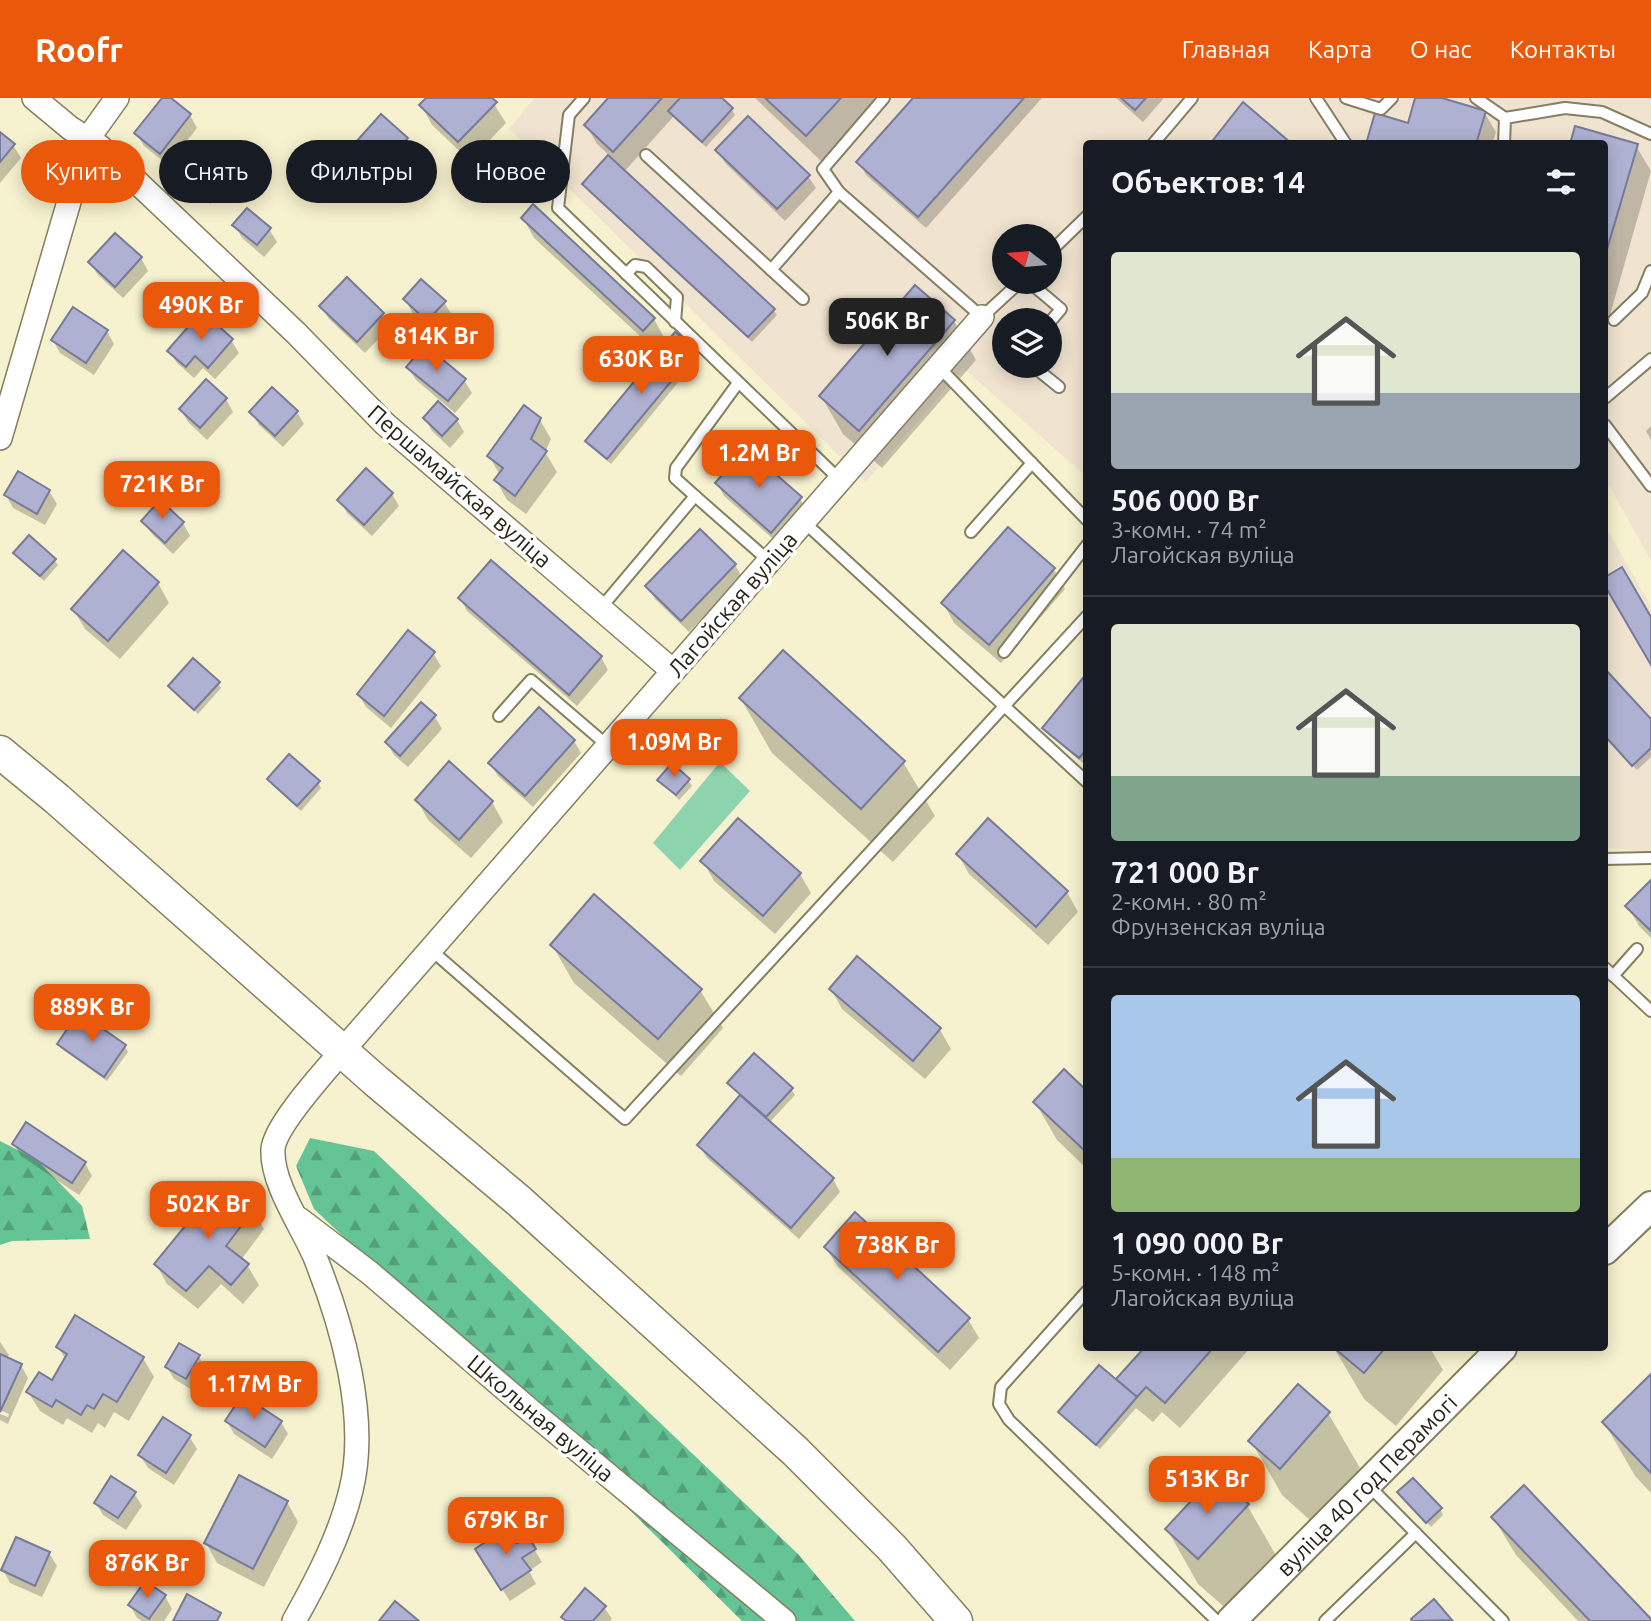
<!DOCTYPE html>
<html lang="ru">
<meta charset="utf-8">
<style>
body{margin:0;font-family:Ubuntu,sans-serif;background:#20242c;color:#f1f3f6;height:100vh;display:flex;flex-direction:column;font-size:26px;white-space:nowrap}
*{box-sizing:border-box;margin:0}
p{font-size:23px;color:#9ea1a6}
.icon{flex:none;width:38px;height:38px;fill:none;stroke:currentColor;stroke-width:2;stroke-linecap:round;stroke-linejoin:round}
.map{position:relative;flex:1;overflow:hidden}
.drawer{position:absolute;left:1083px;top:42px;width:525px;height:1211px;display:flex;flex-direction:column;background:#171b24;border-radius:7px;box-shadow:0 4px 18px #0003}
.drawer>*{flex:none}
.hud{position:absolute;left:21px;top:42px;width:665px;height:63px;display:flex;gap:14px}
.needle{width:46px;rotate:286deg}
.controls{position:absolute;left:992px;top:126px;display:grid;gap:14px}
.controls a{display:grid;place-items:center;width:70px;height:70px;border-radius:50%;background:#171b24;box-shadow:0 4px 18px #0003;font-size:35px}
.price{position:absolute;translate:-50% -60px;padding:0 16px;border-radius:14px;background:#ea580c;color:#fff;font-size:23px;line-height:46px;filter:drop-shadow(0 2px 4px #0008)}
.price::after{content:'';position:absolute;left:50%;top:42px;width:21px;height:16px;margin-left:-10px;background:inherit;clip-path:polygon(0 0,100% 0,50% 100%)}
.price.selected{background:#222;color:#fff}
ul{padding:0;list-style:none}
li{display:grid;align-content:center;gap:14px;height:371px;padding:0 28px}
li+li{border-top:2px solid #363941}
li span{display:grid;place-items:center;height:217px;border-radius:7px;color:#555}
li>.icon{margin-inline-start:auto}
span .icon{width:126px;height:126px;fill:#fffc;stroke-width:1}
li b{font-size:30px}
h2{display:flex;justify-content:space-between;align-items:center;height:84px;padding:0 28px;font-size:30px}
.pill{padding:0 24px;border-radius:32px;background:#171b24;box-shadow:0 4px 18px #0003;font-size:24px;line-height:63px}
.pill.selected{background:#ea580c;color:#fff}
header{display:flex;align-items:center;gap:42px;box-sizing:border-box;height:98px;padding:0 35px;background:#ea580c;color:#fff}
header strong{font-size:33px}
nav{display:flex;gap:38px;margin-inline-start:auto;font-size:24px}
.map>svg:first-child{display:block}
.industrial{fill:#f0e4d0;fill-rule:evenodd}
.green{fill:#8dd4ae}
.forest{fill:url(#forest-firs)}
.shadow{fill:#0003}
.building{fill:#aeb1d1;stroke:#777a98;stroke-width:2}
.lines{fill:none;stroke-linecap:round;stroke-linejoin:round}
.service-casing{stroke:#847f60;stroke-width:14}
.minor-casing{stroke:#847f60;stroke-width:26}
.tertiary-casing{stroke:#847f60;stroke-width:32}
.secondary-casing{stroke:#847f60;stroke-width:35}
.service{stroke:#fff;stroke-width:10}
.minor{stroke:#fff;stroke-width:23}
.tertiary{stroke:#fff;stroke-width:28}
.secondary{stroke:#fff;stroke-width:32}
.labels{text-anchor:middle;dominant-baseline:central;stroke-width:7;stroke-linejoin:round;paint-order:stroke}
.street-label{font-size:23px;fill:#282619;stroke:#fff}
</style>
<header>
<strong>Roofr</strong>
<nav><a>Главная</a><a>Карта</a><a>О нас</a><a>Контакты</a></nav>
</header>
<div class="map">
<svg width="1651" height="1523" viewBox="0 0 1651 1523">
<defs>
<pattern id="forest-firs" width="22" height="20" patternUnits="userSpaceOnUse" patternTransform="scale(1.75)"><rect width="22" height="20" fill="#65c495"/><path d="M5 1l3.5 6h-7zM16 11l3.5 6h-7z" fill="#539f79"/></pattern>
</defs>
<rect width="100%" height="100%" fill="#f6f1ce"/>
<!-- industrial -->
<g class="industrial">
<path d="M534 0H1651V463L1605 380V46H1087V379L963 270 866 384 509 31ZM1004 138H1050V184H1004ZM1004 222H1050V268H1004Z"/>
<polygon points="1605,428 1651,508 1651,755 1605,749"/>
</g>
<!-- green -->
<polygon class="green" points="720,664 750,693 680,772 653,745"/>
<!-- forest -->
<g class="forest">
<polygon points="310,1040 374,1053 798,1456 855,1523 742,1523 564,1347 314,1111 296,1068"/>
<polygon points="0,1043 36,1061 82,1108 90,1141 12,1143 0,1147"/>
</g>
<!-- shadow -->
<g class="shadow">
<polygon points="164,0 168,0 190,17 197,30 168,67 144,48 136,35"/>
<polygon points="428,0 490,0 506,25 470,63 432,27 421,7"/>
<polygon points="610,0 719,0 732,12 735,17 706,49 673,19 624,74 773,212 777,217 752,244 587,92 584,86 610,58 597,46 586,27"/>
<polygon points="755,0 880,0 821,63"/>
<polygon points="915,0 1042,0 926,130 866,77 859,64"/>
<polygon points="1116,0 1164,0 1143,24"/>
<polygon points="1417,0 1436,0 1484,14 1496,34 1492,46 1368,46 1410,27"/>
<polygon points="381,18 407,41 414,54 382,90 356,67 349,54"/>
<polygon points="1576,30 1636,48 1651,73 1606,231 1605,46"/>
<polygon points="0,37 13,47 21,60 0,85"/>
<polygon points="718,52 808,78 816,90 785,123 725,65"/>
<polygon points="225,80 228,86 210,106 192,87"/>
<polygon points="523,120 654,221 665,241 655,252 534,140"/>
<polygon points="235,127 269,131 277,144 264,159 242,140"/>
<polygon points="141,160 148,173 123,200 98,177 90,165"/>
<polygon points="915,189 954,223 976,262 882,370 843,336 821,298"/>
<polygon points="405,201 444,204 452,217 435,235 412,214"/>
<polygon points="321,208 382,216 390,229 365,255 329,221"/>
<polygon points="107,233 114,246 94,277 60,255 53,242"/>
<polygon points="231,242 239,255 215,281 203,270 194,280 177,265 169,253"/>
<polygon points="696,253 699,259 611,366 591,349 588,343"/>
<polygon points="408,270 464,282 472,295 455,315 416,282"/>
<polygon points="226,301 233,314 207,342 188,324 181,312"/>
<polygon points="252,314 297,314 304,326 283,349 259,327"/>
<polygon points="425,320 457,322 464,334 450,350 432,333"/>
<polygon points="540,322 551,341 545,354 557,374 526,416 507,402 496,382 500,377 489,358"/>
<polygon points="1651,328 1651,342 1646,333"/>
<polygon points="717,385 800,401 808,413 779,446 724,398"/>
<polygon points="49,393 57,406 45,427 13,410 6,397"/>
<polygon points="392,396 399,408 372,438 347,415 340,402"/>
<polygon points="143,423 183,425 190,438 173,456 151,435"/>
<polygon points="1008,431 1054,472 1065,491 1001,565 954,525 943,505"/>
<polygon points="15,455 54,462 58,467 44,483 19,461"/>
<polygon points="123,455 158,485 169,505 120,561 85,531 73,511"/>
<polygon points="491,465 601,559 608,572 577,608 467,513 460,500"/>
<polygon points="735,467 742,479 689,534 655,501 648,488"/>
<polygon points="433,555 441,568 391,630 366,609 359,597"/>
<polygon points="1605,574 1651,623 1651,659 1637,672 1605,638"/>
<polygon points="1087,577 1087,660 1083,665 1048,636 1044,630"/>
<polygon points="218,585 221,590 198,616 170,588"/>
<polygon points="741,601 903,664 935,718 893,764 772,655"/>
<polygon points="435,619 442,631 408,669 394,657 387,645"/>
<polygon points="574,643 581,655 533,709 498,678 490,665"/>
<polygon points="449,666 492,704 503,724 471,760 428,722 417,702"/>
<polygon points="269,681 318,684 321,690 301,713 272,687"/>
<polygon points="659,682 688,682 692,688 679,702"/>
<polygon points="988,723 1067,794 1078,814 1048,847 969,776 958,756"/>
<polygon points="703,763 800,776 811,795 775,836 714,783"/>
<polygon points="1651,785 1651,840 1639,828 1628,809"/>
<polygon points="552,847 700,892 723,930 681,978 574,885"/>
<polygon points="857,861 940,932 951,951 925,981 842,911 831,891"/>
<polygon points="59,946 125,948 128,954 107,983 62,951"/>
<polygon points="729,985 791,991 795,997 769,1025 833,1081 840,1094 799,1141 707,1060 699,1047 741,999"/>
<polygon points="1087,996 1087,1071 1057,1042 1035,1004"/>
<polygon points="14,1046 85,1065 92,1078 79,1097 21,1058"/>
<polygon points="253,1112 264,1131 241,1162 247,1167 259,1187 243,1206 221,1186 198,1211 167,1186 156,1166"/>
<polygon points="826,1149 968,1221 979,1240 950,1272 837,1168"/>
<polygon points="0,1244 9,1257 7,1261 21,1267 28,1280 8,1326 0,1322 0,1316 8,1319 9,1316 0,1312"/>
<polygon points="58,1249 143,1260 154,1279 129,1323 114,1314 105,1330 98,1325 92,1335 67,1320 63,1327 40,1313 28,1294 52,1284 66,1262"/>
<polygon points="1146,1250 1250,1250 1180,1330 1162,1314 1153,1324 1136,1310 1100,1351 1064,1320 1061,1314 1122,1288 1119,1282"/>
<polygon points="1334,1250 1430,1250 1443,1272 1396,1328 1364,1301"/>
<polygon points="199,1259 206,1271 194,1293 174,1281 167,1269"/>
<polygon points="1651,1279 1651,1395 1635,1378 1604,1324"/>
<polygon points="1328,1315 1360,1370 1312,1424 1282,1397 1251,1343"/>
<polygon points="227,1323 281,1324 288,1336 272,1361 234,1336"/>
<polygon points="189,1338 197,1351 174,1387 148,1370 140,1357"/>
<polygon points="1399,1394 1440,1411 1443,1417 1431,1429"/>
<polygon points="134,1395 142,1408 126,1432 103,1417 96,1405"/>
<polygon points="287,1404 298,1424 264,1489 217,1465 206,1445"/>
<polygon points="1247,1407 1278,1461 1230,1514 1198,1486 1167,1431"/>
<polygon points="1493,1419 1650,1523 1578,1523 1516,1457"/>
<polygon points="527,1440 542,1464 529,1473 536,1486 510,1503 484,1464"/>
<polygon points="49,1455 57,1468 42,1499 10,1485 3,1472"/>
<polygon points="165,1498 172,1511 164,1523 142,1523 137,1520 130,1507"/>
<polygon points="604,1509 612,1521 610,1523 566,1523 563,1519"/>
</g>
<!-- building -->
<g class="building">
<polygon points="162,0 171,0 191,16 160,56 134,35"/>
<polygon points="426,0 492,0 497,4 458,44 419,7"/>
<polygon points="608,0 662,0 613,54 584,27"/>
<polygon points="680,0 722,0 733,10 702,44 668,13"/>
<polygon points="765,0 841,0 806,38"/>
<polygon points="913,0 1024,0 918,119 856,64"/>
<polygon points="1121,0 1146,0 1135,12"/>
<polygon points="1415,0 1442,0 1486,13 1476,46 1366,46 1375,15 1408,25"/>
<polygon points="1243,4 1292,46 1210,46"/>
<polygon points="381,16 408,40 374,78 347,54"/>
<polygon points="748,18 810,77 777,111 715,52"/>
<polygon points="1575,28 1638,46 1605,158 1605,46 1570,46"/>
<polygon points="0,34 15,46 0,64"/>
<polygon points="608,57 775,211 748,239 582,86"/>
<polygon points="210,65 226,79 206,101 190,87"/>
<polygon points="533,106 655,220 643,233 521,120"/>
<polygon points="247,110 271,130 257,147 232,127"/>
<polygon points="115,135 142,159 115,189 88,164"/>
<polygon points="347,179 384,215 357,244 319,208"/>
<polygon points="421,181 446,203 427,223 403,201"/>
<polygon points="915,187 955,222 859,333 819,298"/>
<polygon points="73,209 108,232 86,265 51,242"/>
<polygon points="202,213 233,241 208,270 195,258 186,269 167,253"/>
<polygon points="675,234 697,252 607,361 585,343"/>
<polygon points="425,247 466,281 448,303 406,269"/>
<polygon points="206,281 227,300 200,330 179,311"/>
<polygon points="272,289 298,313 275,338 249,314"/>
<polygon points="438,303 458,321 442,338 423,320"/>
<polygon points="524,307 541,320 531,341 547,353 515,398 494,382 503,370 487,358"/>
<polygon points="746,350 802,399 771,435 715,385"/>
<polygon points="366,370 393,395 364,427 337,402"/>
<polygon points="18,373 50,392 37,416 4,397"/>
<polygon points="160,402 184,424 165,445 141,423"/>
<polygon points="1008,429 1055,470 989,547 941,505"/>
<polygon points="700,431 736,466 681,523 645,488"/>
<polygon points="29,437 56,461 40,478 13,455"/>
<polygon points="123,452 159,484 108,543 71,511"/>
<polygon points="491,462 602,558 569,597 458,500"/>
<polygon points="1622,469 1651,519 1651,567 1605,488 1605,479"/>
<polygon points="408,532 435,554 384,618 357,596"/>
<polygon points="783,552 905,663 861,711 739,600"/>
<polygon points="193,560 220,584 194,612 168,588"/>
<polygon points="1605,571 1651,621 1651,650 1632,668 1605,638"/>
<polygon points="1087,575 1087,651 1079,660 1042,630"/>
<polygon points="421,604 436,617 400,658 385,644"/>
<polygon points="539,609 575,642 525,698 488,665"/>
<polygon points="289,656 320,683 297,708 267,681"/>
<polygon points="449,663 493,703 459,742 415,702"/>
<polygon points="672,665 690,681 676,697 657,682"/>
<polygon points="738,720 801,775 763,818 700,763"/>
<polygon points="988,720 1068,793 1036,829 956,756"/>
<polygon points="1651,782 1651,833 1625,808"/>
<polygon points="594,796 702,891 658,941 550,847"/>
<polygon points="857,858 941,930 913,963 829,891"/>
<polygon points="79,914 126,947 104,979 57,946"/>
<polygon points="754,955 793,990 766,1019 727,985"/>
<polygon points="1064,971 1087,993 1087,1055 1033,1004"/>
<polygon points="740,997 834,1080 791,1130 697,1047"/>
<polygon points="26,1024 86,1064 72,1085 12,1046"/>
<polygon points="221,1084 254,1111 226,1148 249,1166 231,1187 209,1168 186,1193 154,1166"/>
<polygon points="855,1114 970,1220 938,1254 824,1149"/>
<polygon points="75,1217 144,1259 117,1304 103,1296 94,1311 87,1307 81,1317 56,1302 52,1309 26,1294 39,1274 52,1282 67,1256 56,1249"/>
<polygon points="179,1245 200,1257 186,1281 165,1269"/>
<polygon points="1144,1250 1213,1250 1165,1305 1146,1289 1137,1299 1116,1281"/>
<polygon points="1334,1250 1385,1250 1364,1275"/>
<polygon points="0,1256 22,1266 0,1314"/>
<polygon points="1099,1267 1137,1299 1096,1347 1058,1314"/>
<polygon points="1651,1276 1651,1375 1602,1324"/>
<polygon points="1298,1286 1330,1314 1280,1371 1248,1343"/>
<polygon points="242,1297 282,1323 265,1349 225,1323"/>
<polygon points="163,1319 191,1337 166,1375 138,1357"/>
<polygon points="1216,1376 1249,1406 1198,1461 1165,1431"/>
<polygon points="239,1377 288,1403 253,1471 204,1445"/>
<polygon points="111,1378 136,1394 118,1420 94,1405"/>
<polygon points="1413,1380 1442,1410 1426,1425 1397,1394"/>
<polygon points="1524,1387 1651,1521 1651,1523 1590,1523 1491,1419"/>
<polygon points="507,1429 517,1445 528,1438 536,1451 522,1460 531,1472 501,1492 475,1451"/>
<polygon points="16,1439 50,1454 35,1488 1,1472"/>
<polygon points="145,1483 166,1497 149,1521 128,1507"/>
<polygon points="585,1490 606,1508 593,1523 566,1523 561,1519"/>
<polygon points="187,1496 221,1515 217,1523 173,1523"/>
<polygon points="1434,1501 1452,1522 1412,1523 1411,1521"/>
<polygon points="395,1503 419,1523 379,1523"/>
</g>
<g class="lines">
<!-- service casing -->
<g class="service-casing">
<g id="service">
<polyline points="584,0 569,17 558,110 840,382"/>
<polyline points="884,0 823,71 839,94 982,219 1020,184"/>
<polyline points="1316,0 1346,46"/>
<polyline points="1346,0 1381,11 1392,0"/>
<polyline points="1476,0 1505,20"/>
<polyline points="1153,46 1192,0"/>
<polyline points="1504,46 1505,20 1565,10 1602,14 1651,36"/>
<polyline points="646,57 803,201"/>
<polyline points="1050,154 1087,118"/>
<polyline points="771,172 839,94"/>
<polyline points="626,176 635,167 646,169 677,199 675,224"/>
<polyline points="1029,184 1061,211 1050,224"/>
<polyline points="1614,222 1642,195 1651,173"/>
<polyline points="1033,268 1059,289"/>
<polyline points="939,269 1087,422"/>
<polyline points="1605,300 1651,261"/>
<polyline points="1605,327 1651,388"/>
<polyline points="695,398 769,463"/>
<polyline points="804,424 1087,684"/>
<polyline points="971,434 1032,365"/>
<polyline points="600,511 695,398 675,380 676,370 738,285"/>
<polyline points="1004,554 1087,447"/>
<polyline points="499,618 531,582 608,648"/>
<polyline points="1605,761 1651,760"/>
<polyline points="430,851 625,1021 1087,518"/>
<polyline points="1605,870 1651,913"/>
<polyline points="1613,878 1637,851"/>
<polyline points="1087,1193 1001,1289 999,1306 1009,1322 1217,1523"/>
<polyline points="1367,1386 1503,1523"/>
<polyline points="1325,1523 1416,1435"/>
</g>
</g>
<!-- minor casing -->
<g class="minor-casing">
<g id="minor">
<polyline points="34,0 70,30 100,49 296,235 385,326 673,573"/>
<polyline points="0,340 87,42 117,0"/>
<polyline points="299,1121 370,1175 532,1314 784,1523"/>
<path d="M294 1523C317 1482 340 1438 351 1392 369 1320 342 1226 315 1159 302 1128 271 1085 273 1051 275 1027 326 972 343 952L982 219"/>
</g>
</g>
<!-- tertiary casing -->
<g class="tertiary-casing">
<g id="tertiary">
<polyline points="1605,1152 1651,1108"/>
<path id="s1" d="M1231 1523 1502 1250"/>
</g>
</g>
<!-- secondary casing -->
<g class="secondary-casing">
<polyline id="secondary" points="0,654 57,701 376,983 519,1103 795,1353 892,1450 956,1523"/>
</g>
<!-- service -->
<use href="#service" class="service"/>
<!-- minor -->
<use href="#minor" class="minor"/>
<!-- tertiary -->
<use href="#tertiary" class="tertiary"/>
<!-- secondary -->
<use href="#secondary" class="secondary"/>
</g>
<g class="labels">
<!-- street labels -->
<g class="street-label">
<text transform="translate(460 388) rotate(41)">Першамайская вуліца</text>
<text transform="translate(732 506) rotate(-49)">Лагойская вуліца</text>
<text transform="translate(541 1320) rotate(40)">Школьная вуліца</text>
<text stroke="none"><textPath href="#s1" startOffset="192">вуліца 40 год Перамогі</textPath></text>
</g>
</g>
</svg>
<div class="controls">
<a><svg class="needle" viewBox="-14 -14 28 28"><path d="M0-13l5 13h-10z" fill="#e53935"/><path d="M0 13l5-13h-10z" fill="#9ea1a6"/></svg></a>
<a><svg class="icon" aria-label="layers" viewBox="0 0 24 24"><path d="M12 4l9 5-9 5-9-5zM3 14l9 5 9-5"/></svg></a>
</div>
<b class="price" style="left:201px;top:244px">490K Br</b>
<b class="price selected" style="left:887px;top:260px">506K Br</b>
<b class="price" style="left:436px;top:275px">814K Br</b>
<b class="price" style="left:641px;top:298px">630K Br</b>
<b class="price" style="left:759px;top:392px">1.2M Br</b>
<b class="price" style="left:162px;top:423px">721K Br</b>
<b class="price" style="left:674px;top:681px">1.09M Br</b>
<b class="price" style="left:92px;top:946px">889K Br</b>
<b class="price" style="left:208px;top:1143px">502K Br</b>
<b class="price" style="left:897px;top:1184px">738K Br</b>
<b class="price" style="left:254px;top:1323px">1.17M Br</b>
<b class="price" style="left:1207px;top:1418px">513K Br</b>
<b class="price" style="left:506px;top:1459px">679K Br</b>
<b class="price" style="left:147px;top:1502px">876K Br</b>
<div class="hud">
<a class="pill selected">Купить</a>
<a class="pill">Снять</a>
<a class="pill">Фильтры</a>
<a class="pill">Новое</a>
</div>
<section class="drawer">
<h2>Объектов: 14<svg class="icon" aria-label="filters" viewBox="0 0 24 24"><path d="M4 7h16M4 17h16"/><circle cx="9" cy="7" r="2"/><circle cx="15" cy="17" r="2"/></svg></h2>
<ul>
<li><span style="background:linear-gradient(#dfe7d0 65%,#9aa5b1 0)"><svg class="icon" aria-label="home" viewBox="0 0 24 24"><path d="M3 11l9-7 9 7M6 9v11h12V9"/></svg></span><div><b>506 000 Br</b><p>3-комн. · 74 m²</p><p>Лагойская вуліца</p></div></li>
<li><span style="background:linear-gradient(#dfe7d0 70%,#7fa58c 0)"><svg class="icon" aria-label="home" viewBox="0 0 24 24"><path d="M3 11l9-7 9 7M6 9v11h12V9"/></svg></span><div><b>721 000 Br</b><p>2-комн. · 80 m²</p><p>Фрунзенская вуліца</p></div></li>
<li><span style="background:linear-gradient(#a9c7e8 75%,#8fb573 0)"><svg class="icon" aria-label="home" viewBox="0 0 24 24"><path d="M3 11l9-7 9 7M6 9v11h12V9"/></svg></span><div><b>1 090 000 Br</b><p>5-комн. · 148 m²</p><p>Лагойская вуліца</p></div></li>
</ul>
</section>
</div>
